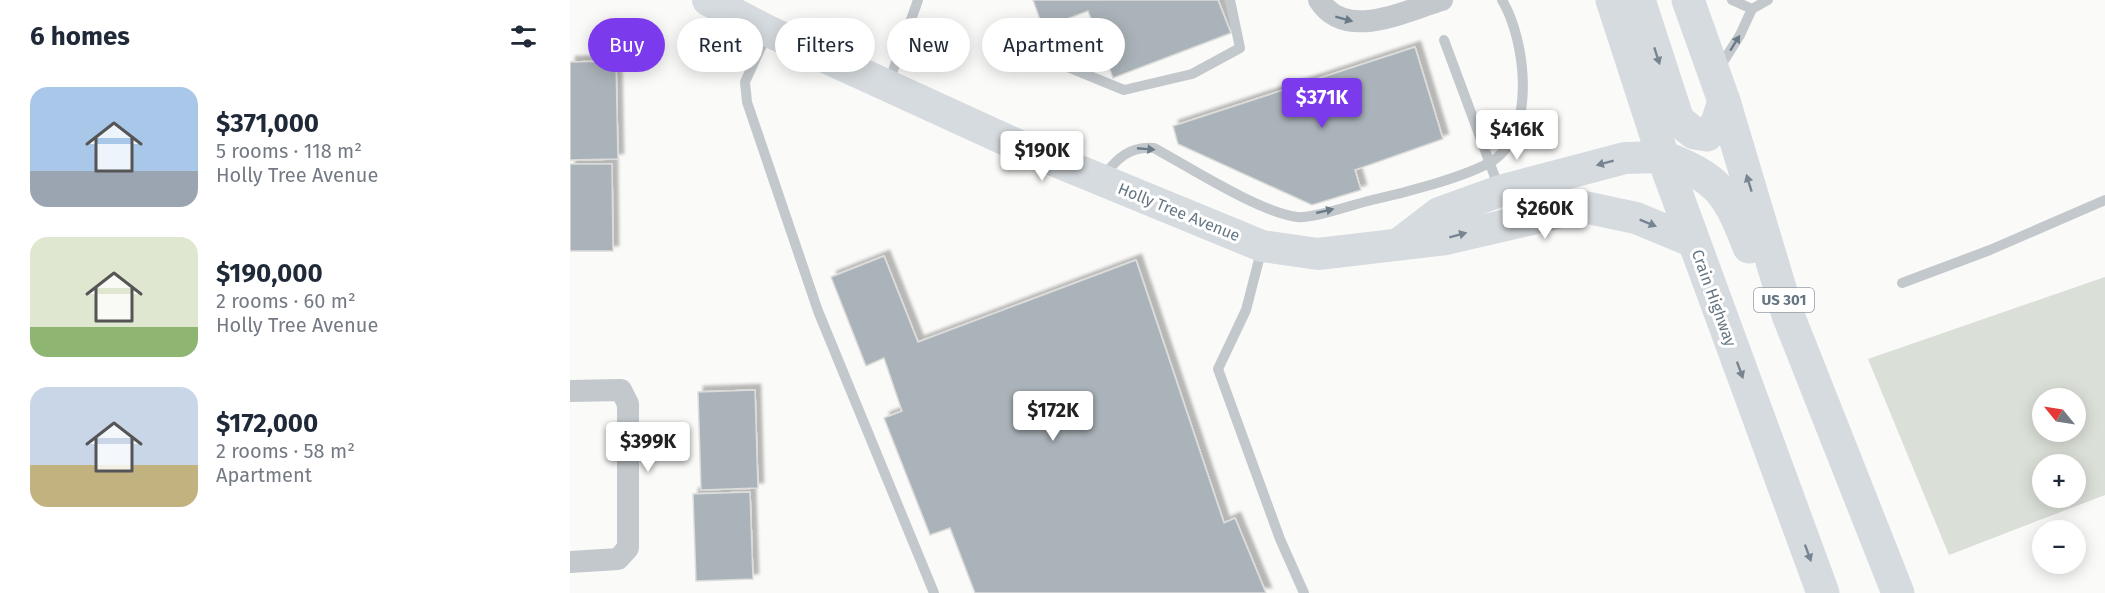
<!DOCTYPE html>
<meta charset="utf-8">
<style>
body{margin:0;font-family:"Fira Sans",sans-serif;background:#f6f6f7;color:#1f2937;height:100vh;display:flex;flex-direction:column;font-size:22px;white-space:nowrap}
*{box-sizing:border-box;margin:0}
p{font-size:20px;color:#747a83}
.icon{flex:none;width:33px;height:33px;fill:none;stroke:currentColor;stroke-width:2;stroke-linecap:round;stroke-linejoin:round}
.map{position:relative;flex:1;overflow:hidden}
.side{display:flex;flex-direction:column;background:#fff;width:570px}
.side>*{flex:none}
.hud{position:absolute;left:18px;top:18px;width:570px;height:54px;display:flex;gap:12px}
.needle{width:39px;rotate:300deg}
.fabs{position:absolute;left:1462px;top:388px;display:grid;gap:12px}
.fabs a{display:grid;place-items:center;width:54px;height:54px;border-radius:50%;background:#fff;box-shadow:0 3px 15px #0003;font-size:30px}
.price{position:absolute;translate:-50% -51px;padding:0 14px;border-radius:6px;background:#fff;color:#222;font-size:20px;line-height:39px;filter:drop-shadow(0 2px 3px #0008)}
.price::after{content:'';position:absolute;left:50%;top:36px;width:18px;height:14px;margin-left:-9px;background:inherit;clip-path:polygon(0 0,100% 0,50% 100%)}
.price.selected{background:#7c3aed;color:#fff}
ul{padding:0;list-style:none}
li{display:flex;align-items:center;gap:18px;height:150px;padding:0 30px}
li span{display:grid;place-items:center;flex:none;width:168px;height:120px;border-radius:18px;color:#555}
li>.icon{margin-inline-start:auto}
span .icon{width:72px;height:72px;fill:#fffc;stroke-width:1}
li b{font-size:26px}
h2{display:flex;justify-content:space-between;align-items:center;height:72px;padding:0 30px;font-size:26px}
.pill{padding:0 21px;border-radius:27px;background:#fff;box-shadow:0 3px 15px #0003;font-size:21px;line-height:54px}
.pill.selected{background:#7c3aed;color:#fff}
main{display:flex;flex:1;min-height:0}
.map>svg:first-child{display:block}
.green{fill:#dadfd7;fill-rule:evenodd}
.building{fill:#aab3b9;stroke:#dcdcda;stroke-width:1.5;filter:url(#shadow)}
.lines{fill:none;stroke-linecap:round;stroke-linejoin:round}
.lane{stroke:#c3c8cc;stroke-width:10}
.street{stroke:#c3c8cc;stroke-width:22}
.secondary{stroke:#d6dbdf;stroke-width:32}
.highway{stroke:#d6dbdf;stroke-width:33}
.oneway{fill:#6a7a87}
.oneway2{fill:#768591}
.labels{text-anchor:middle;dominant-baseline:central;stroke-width:6;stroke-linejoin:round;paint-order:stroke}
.shield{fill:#fff;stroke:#939fa8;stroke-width:1.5}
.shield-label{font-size:15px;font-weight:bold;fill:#657683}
.street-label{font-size:16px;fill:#657683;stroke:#fff}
</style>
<main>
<section class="side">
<h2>6 homes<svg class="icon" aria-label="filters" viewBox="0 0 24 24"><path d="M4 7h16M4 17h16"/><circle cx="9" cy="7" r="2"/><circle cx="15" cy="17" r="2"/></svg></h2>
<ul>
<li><span style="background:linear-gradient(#a9c7e8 70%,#9aa5b1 0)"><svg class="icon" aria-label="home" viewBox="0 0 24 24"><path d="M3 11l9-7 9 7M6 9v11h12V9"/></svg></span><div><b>$371,000</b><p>5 rooms · 118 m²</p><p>Holly Tree Avenue</p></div></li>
<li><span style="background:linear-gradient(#dfe7d0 75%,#8fb573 0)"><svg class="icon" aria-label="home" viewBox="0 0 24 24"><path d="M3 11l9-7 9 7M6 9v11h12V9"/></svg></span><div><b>$190,000</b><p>2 rooms · 60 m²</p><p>Holly Tree Avenue</p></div></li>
<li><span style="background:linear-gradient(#c9d6e8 65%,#c2b280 0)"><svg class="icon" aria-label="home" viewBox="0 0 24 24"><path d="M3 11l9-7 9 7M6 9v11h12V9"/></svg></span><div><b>$172,000</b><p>2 rooms · 58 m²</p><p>Apartment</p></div></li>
</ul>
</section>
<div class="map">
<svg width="1535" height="593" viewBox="0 0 1535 593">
<defs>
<filter id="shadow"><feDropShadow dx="5.5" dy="-5.5" stdDeviation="1.5" flood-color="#0004"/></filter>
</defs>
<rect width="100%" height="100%" fill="#fafaf8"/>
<!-- green -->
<path class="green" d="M1535 277V495L1379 555 1298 359ZM1473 399H1506V432H1473ZM1473 465H1506V498H1473Z"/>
<!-- building -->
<g class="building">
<polygon points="463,0 648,0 661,33 543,78 518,11 473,28"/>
<polygon points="845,47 873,139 785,170 791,190 742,205 608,144 603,126"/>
<polygon points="46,61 48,159 0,160 0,62"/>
<polygon points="0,164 42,164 43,251 0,251"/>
<polygon points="314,256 348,342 566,260 654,523 665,518 696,593 405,593 380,528 360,535 314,418 332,411 314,358 296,366 261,277"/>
<polygon points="185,390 188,488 131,490 128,392"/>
<polygon points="180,492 183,579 126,581 123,494"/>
</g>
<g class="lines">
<!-- lane -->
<g class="lane">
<polyline points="1162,0 1182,9"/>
<polyline points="197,34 175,82 177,102 248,311 364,593"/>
<polyline points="427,38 554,90 622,74 670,48 660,0"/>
<polyline points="874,40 929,188"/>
<polyline points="1148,70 1170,35 1182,9 1198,0"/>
<polyline points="319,82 348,0"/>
<path d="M533 177C547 158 560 146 584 148 619 167 689 212 727 217 742 219 785 204 802 200 834 193 891 178 919 163 968 136 956 40 932 0"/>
<polyline points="692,248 676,310 648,369 710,539 734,593"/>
<polyline points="1332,283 1420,250 1535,200"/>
</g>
<!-- street -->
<g class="street">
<path d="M749 0C776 42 834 11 872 0"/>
<polyline points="0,391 51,390 58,404 58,548 48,559 0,562"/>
</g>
<!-- secondary -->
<g class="secondary">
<polyline points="138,0 198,31 456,149 692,246 748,254 876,239 1014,207 1066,218 1124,242"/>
<polyline points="830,243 869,213 930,191 1055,158 1093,157"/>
</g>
<!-- highway -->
<g class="highway">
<polyline points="1042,0 1093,157 1253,593"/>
<polyline points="1069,0 1108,120 1124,133 1137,135 1147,123 1154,101"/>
<polyline points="1118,0 1154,101 1218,315 1328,593"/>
<path d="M1093 157C1149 178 1158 193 1179 247"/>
</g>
</g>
<!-- one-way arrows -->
<defs><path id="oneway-solid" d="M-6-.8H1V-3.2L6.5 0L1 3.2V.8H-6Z" transform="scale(1.5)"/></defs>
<g class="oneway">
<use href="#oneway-solid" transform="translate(774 19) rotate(15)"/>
<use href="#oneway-solid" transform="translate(1165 43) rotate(-58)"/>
<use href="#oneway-solid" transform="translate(576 149) rotate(5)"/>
<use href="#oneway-solid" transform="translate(755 211) rotate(-13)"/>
</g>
<g class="oneway2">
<use href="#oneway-solid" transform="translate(1087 56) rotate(72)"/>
<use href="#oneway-solid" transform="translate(1035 163) rotate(165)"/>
<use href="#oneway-solid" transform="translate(1179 183) rotate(-107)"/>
<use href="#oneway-solid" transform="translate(1078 223) rotate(22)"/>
<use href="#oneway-solid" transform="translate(888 235) rotate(-15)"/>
<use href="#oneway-solid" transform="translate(1170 370) rotate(70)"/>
<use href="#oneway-solid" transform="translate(1238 553) rotate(70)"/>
</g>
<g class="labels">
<!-- shield labels -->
<rect class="shield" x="1184" y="288" width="60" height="24" rx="4.5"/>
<g class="shield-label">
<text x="1214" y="300">US 301</text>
</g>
<!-- street labels -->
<g class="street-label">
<text transform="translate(609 212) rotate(22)">Holly Tree Avenue</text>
<text transform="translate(1144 298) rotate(70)">Crain Highway</text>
</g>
</g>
</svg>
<div class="fabs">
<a><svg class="needle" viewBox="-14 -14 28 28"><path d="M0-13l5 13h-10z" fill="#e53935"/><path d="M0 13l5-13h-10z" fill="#747a83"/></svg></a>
<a>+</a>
<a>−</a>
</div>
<b class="price selected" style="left:752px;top:129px">$371K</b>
<b class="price" style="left:947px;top:161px">$416K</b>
<b class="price" style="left:472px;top:182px">$190K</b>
<b class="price" style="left:975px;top:240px">$260K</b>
<b class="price" style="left:483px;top:442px">$172K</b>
<b class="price" style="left:78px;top:473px">$399K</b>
<div class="hud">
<a class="pill selected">Buy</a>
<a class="pill">Rent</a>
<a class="pill">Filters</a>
<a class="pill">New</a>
<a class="pill">Apartment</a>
</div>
</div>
</main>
